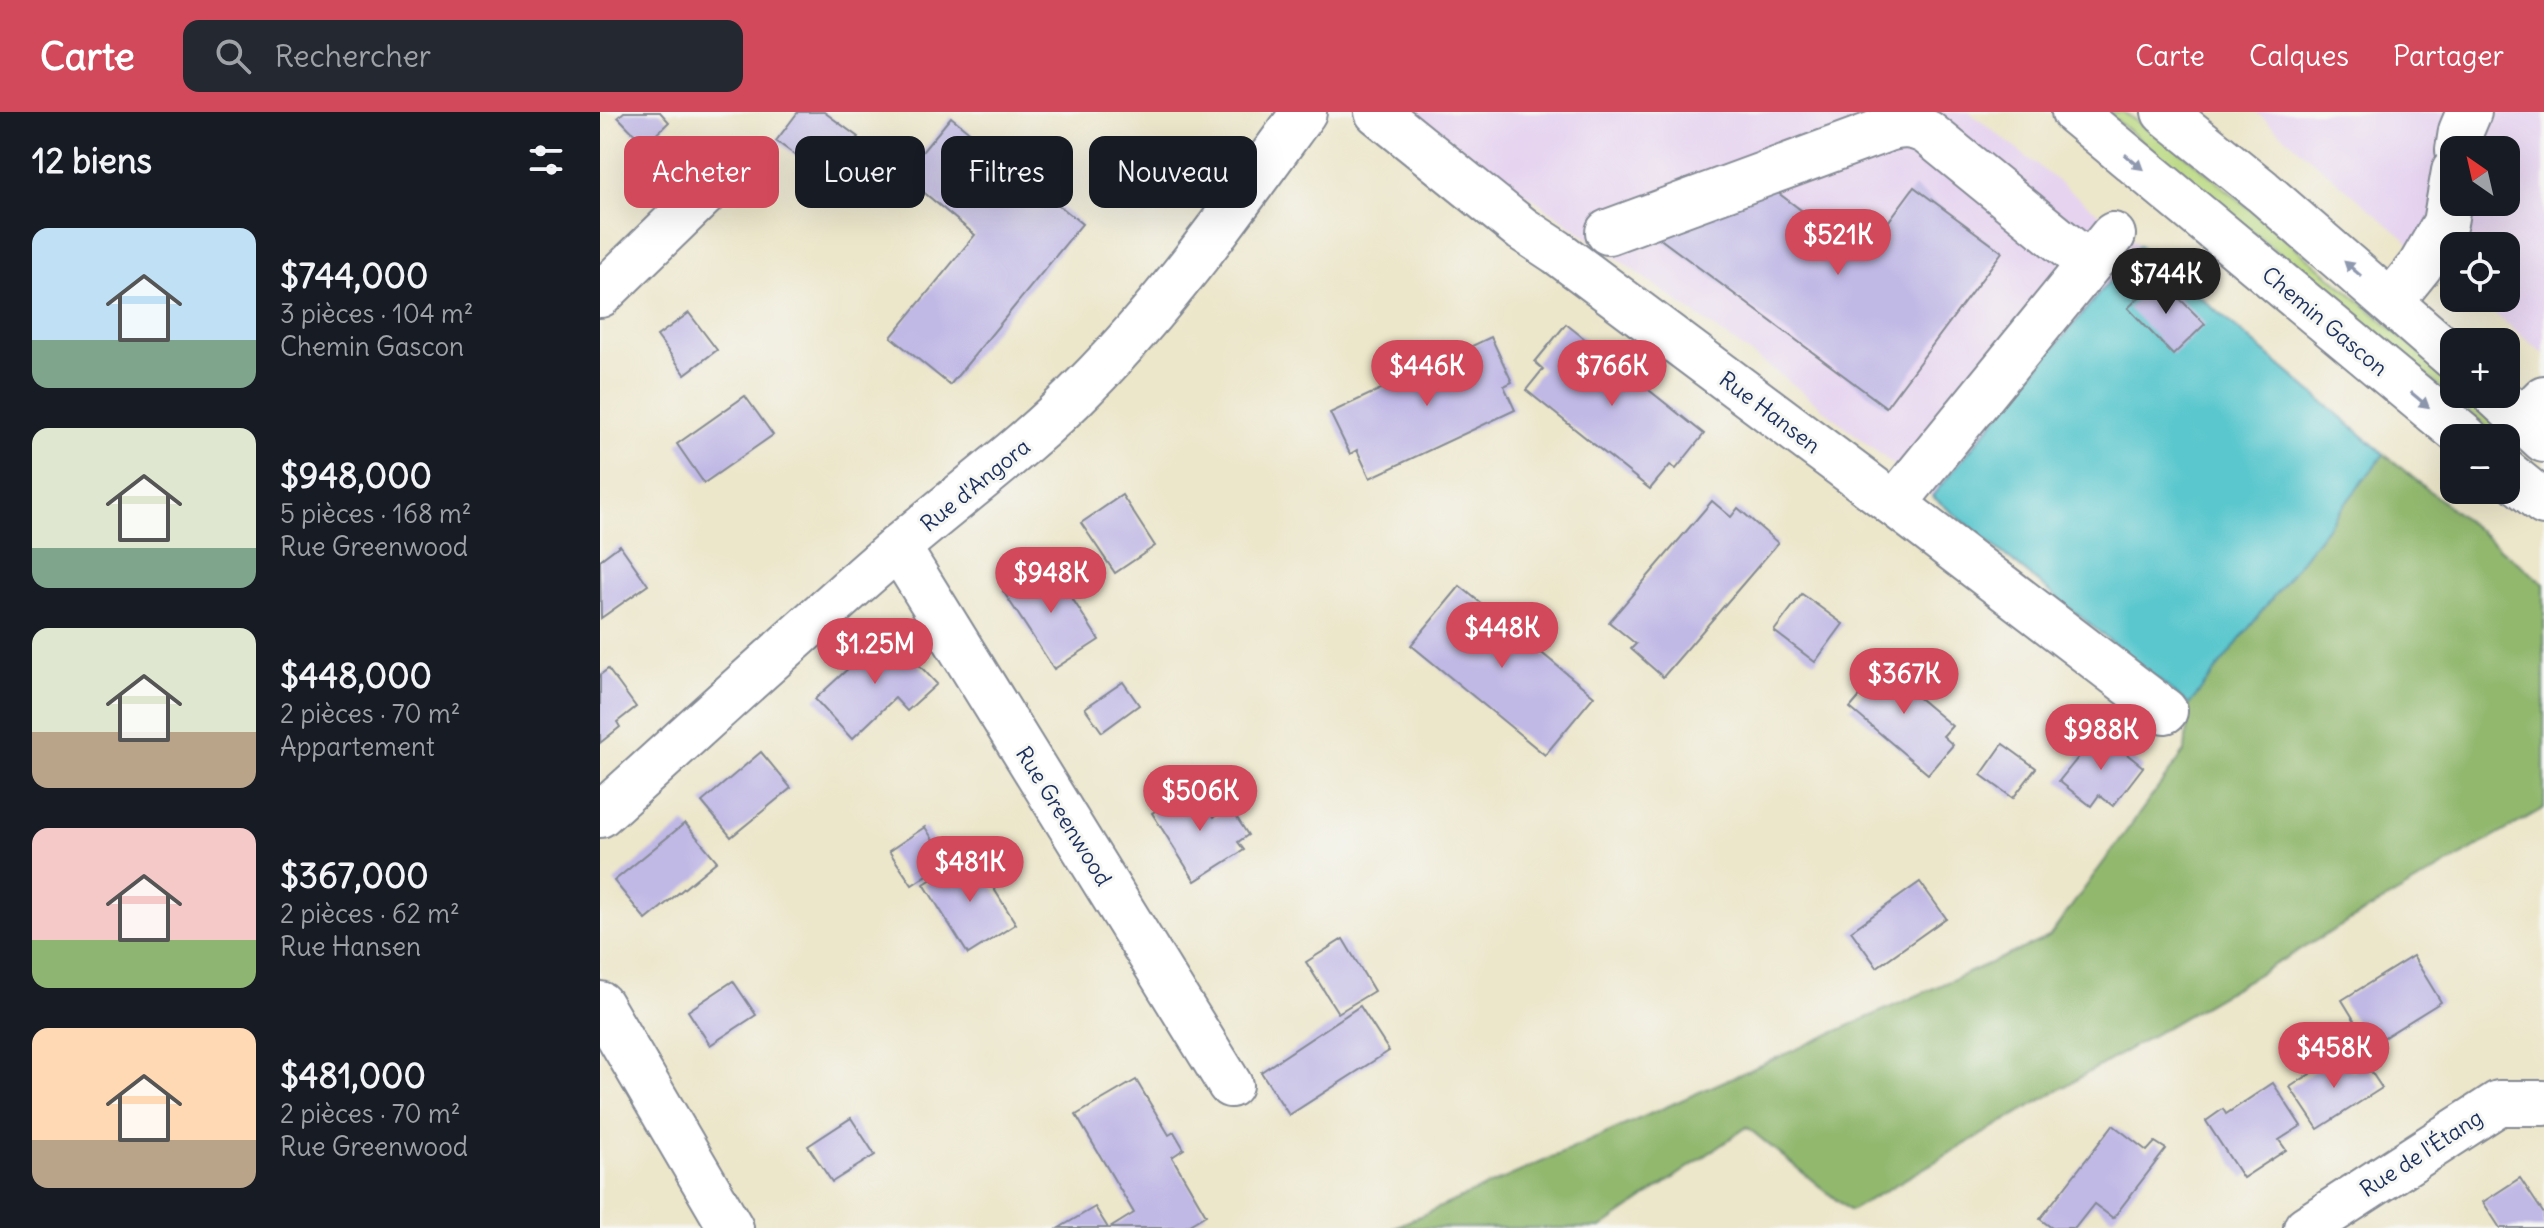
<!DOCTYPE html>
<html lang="fr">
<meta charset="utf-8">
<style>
body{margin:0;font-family:Delius,sans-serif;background:#242831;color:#f1f3f6;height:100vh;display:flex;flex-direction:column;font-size:30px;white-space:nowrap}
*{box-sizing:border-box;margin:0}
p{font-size:26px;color:#9ea1a6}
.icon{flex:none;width:44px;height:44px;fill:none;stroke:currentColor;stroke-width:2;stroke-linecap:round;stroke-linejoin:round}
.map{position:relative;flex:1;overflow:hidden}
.details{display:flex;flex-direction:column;background:#171b24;width:600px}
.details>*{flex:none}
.guide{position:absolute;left:24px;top:24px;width:760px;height:72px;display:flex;gap:16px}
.needle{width:52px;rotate:326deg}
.fabs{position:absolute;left:1840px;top:24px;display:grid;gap:16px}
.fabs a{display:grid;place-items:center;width:80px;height:80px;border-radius:16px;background:#171b24;box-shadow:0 8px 32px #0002;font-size:40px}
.price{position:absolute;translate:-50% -68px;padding:0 18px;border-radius:28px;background:#d1495b;color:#fff;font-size:26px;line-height:52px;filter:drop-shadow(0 2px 4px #0008)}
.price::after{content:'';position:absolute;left:50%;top:48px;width:24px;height:18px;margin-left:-12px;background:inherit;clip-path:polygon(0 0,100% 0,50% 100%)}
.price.on{background:#222;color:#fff}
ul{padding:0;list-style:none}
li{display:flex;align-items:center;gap:24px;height:200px;padding:0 32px}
li span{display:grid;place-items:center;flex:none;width:224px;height:160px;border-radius:16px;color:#555}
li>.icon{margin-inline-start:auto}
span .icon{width:96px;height:96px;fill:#fffc;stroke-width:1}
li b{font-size:34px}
h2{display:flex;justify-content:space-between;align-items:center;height:96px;padding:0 32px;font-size:34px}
.pill{padding:0 28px;border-radius:16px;background:#171b24;box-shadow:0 8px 32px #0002;font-size:28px;line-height:72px}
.pill.on{background:#d1495b;color:#fff}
header{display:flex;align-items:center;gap:48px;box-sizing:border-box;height:112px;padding:0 40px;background:#d1495b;color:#fff}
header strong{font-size:38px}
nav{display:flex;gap:44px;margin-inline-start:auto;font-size:28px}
.search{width:560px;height:72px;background:#242831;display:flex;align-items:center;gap:20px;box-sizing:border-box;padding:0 28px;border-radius:16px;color:#9ea1a6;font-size:30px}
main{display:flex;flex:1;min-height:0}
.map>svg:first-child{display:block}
.built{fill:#e6d3f0;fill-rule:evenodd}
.green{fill:#b9d87f;stroke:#6a846e;stroke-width:2}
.forest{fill:#92b86e;stroke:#567466;stroke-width:2}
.water{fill:#5ac7ce;stroke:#3a7b96;stroke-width:2}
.building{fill:#c0b8e5}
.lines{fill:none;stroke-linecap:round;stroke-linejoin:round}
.minor-casing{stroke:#848a94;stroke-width:48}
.major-casing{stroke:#848a94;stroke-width:48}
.minor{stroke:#fff;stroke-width:44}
.major{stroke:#fff;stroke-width:44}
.oneway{fill:#8d97ae}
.labels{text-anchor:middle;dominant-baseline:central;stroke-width:6;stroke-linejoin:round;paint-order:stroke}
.street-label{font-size:22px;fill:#1b2f5e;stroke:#f6f6f2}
</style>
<header>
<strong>Carte</strong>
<div class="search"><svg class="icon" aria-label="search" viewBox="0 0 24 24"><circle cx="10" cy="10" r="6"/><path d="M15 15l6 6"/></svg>Rechercher</div>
<nav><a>Carte</a><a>Calques</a><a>Partager</a></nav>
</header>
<main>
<section class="details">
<h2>12 biens<svg class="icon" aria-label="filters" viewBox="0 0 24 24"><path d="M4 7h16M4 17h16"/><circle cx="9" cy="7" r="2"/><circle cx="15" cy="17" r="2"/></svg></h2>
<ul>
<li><span style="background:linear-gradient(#bfe0f5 70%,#7fa58c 0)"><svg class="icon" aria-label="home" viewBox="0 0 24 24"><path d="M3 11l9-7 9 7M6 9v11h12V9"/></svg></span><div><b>$744,000</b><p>3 pièces · 104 m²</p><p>Chemin Gascon</p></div></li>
<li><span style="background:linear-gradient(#dfe7d0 75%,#7fa58c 0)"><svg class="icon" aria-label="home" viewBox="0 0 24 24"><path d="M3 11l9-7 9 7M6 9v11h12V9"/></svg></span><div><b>$948,000</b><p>5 pièces · 168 m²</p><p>Rue Greenwood</p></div></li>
<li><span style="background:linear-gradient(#dfe7d0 65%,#b9a48a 0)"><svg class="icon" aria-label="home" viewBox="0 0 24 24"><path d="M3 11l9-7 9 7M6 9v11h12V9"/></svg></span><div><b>$448,000</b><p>2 pièces · 70 m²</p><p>Appartement</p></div></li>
<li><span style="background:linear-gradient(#f6c9c9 70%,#8fb573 0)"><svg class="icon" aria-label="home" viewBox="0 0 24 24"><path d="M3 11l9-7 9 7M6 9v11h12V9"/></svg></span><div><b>$367,000</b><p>2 pièces · 62 m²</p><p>Rue Hansen</p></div></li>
<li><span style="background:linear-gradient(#ffd9b3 70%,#b9a48a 0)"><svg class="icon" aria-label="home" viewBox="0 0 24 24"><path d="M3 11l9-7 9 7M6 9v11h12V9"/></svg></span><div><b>$481,000</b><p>2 pièces · 70 m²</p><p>Rue Greenwood</p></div></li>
</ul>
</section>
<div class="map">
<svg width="1944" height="1116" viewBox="0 0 1944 1116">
<rect width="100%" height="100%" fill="#f6f6f2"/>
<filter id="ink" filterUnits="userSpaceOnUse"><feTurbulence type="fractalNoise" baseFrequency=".0125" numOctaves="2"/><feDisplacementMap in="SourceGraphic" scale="16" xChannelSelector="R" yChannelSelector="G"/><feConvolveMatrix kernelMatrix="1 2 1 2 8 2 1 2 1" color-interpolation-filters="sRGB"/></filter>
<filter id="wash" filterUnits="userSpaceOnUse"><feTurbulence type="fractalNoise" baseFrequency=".006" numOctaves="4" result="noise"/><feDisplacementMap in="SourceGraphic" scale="32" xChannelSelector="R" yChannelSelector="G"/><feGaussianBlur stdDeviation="1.8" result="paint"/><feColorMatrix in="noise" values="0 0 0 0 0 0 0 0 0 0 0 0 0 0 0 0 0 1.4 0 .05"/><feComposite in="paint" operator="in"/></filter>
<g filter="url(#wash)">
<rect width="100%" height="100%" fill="#ece6ca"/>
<!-- built -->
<g class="built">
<polygon points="812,0 1369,0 1539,133 1332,384 1190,270"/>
<path d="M1656 0H1944V242L1875 186H1906V134H1854V169ZM1854 38H1906V90H1854Z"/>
</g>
<!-- green -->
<polygon class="green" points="1506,0 1523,0 1589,46 1775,202 1854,273 1854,282 1864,282 1917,330 1912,336 1906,331 1906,326 1900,326 1724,178"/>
<!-- forest -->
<polygon class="forest" points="1784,342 1944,472 1944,696 1250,1099 1147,1015 1001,1116 793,1116 1449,825 1585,639 1589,593"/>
<!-- water -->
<polygon class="water" points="1539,133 1784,342 1589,593 1332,384"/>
<g id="blocks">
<!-- building -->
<g class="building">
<polygon points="24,0 60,0 69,10 45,33 18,5"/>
<polygon points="198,0 224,0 258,25 227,66 176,29"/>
<polygon points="351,5 482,112 350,273 291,225 375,123 303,63"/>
<polygon points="1162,69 1263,144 1314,75 1402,140 1286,295 1039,111"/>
<polygon points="1559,166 1605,212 1573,243 1528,196"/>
<polygon points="89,201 117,238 85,262 57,224"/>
<polygon points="966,212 1104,322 1076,357 1070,353 1050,377 926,278 943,257 935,250"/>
<polygon points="891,225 912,270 904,274 915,298 770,366 757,338 750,342 730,301"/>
<polygon points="145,284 173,323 104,371 77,332"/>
<polygon points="522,383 555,434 515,461 481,411"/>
<polygon points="1112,389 1131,405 1138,396 1178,431 1063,565 1031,537 1036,532 1009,510"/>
<polygon points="20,433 48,473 1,506 0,448"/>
<polygon points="448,449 499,528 454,557 403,479"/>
<polygon points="860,474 994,584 945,643 811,533"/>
<polygon points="1202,482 1243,512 1215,550 1174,519"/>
<polygon points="288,520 337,572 307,599 295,586 252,627 215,587"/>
<polygon points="1293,546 1323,571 1314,582 1352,614 1343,624 1353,633 1328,662 1250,596"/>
<polygon points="8,557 36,595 17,610 20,615 0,631 0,563"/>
<polygon points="523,570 539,593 502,620 485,596"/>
<polygon points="1499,620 1543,655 1513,694 1499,683 1491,694 1459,669"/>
<polygon points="1403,632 1436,656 1413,686 1381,663"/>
<polygon points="161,640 191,676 131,725 102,690"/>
<polygon points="594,674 614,705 630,695 648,723 638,730 644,738 595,769 552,701"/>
<polygon points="85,711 117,749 46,808 14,769"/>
<polygon points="325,715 347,750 312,773 289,739"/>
<polygon points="372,742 416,812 368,842 324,772"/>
<polygon points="1320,770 1346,806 1277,855 1251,819"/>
<polygon points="743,827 774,879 738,901 706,850"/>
<polygon points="1813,844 1841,890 1770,934 1742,888"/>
<polygon points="133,869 156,903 110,933 88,899"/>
<polygon points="760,894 789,939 689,1003 661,960"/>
<polygon points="1741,942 1752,960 1766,952 1782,976 1718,1017 1690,975"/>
<polygon points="536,968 569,1023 574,1020 584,1037 572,1045 606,1103 584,1116 510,1116 534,1101 476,1003"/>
<polygon points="1673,971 1701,1014 1679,1028 1686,1038 1643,1066 1606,1009 1623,997 1626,1002"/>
<polygon points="251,1006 275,1043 232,1070 208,1034"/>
<polygon points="1513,1013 1547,1039 1555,1030 1566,1037 1513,1106 1494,1092 1475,1116 1452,1116 1440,1107"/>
<polygon points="1920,1066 1944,1102 1944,1116 1900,1116 1883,1090"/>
<polygon points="495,1095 508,1116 459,1116"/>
</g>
</g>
</g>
<g filter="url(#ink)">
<use href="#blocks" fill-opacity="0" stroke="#848a94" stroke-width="2"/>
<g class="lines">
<!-- minor casing -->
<g class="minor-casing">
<g id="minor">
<polyline points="777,0 922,117 957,140 1294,392 1565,599"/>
<polyline points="1858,38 1861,19 1869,0"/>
<path d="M1008 120 1282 19C1299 13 1312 12 1328 21L1489 152"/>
<polyline points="0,183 107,79"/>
<polyline points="1791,190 1820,154 1845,111 1854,59"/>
<polyline points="1922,308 1944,286"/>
<polyline points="1294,392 1513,123"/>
<polyline points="298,435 630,973"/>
<path d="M0 703C99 614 196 523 297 436 360 382 427 334 485 274 568 190 635 95 704 0"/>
<polyline points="0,892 131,1116"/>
<polyline points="1706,1116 1899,991 1944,991"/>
</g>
</g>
<!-- major casing -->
<g class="major-casing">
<g id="major">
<polyline points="1474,0 1866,326"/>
<polyline points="1564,0 1662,79 1854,246"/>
<polyline points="1894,282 1944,328"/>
<polyline points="1906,360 1944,391"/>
</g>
</g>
<!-- minor -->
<use href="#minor" class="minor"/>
<!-- major -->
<use href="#major" class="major"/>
</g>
<!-- one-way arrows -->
<defs><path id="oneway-solid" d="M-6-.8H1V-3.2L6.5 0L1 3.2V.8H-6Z" transform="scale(2)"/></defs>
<g class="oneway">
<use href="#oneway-solid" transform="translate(1534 50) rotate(40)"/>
<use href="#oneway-solid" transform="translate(1753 157) rotate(-139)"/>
<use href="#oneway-solid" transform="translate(1820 288) rotate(40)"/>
</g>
</g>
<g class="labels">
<!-- street labels -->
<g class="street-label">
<text transform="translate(1725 209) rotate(40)">Chemin Gascon</text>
<text transform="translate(1170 300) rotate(37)">Rue Hansen</text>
<text transform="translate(375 373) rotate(-39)">Rue d'Angora</text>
<text transform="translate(464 704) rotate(58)">Rue Greenwood</text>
<text transform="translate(1821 1041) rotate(-33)">Rue de l'Étang</text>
</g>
</g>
</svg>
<div class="fabs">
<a><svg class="needle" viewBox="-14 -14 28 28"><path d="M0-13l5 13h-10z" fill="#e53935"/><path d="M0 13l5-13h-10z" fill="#9ea1a6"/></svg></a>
<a><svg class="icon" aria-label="locate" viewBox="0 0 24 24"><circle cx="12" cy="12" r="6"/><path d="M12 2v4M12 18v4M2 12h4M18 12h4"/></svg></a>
<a>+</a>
<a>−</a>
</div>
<b class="price" style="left:1238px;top:165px">$521K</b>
<b class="price on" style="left:1566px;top:204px">$744K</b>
<b class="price" style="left:827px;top:296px">$446K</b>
<b class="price" style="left:1012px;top:296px">$766K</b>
<b class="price" style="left:451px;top:503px">$948K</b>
<b class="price" style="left:902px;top:558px">$448K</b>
<b class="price" style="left:275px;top:574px">$1.25M</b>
<b class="price" style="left:1304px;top:604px">$367K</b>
<b class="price" style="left:1501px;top:660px">$988K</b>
<b class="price" style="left:600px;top:721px">$506K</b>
<b class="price" style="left:370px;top:792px">$481K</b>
<b class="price" style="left:1734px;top:978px">$458K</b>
<div class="guide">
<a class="pill on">Acheter</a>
<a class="pill">Louer</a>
<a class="pill">Filtres</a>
<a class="pill">Nouveau</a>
</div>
</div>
</main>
